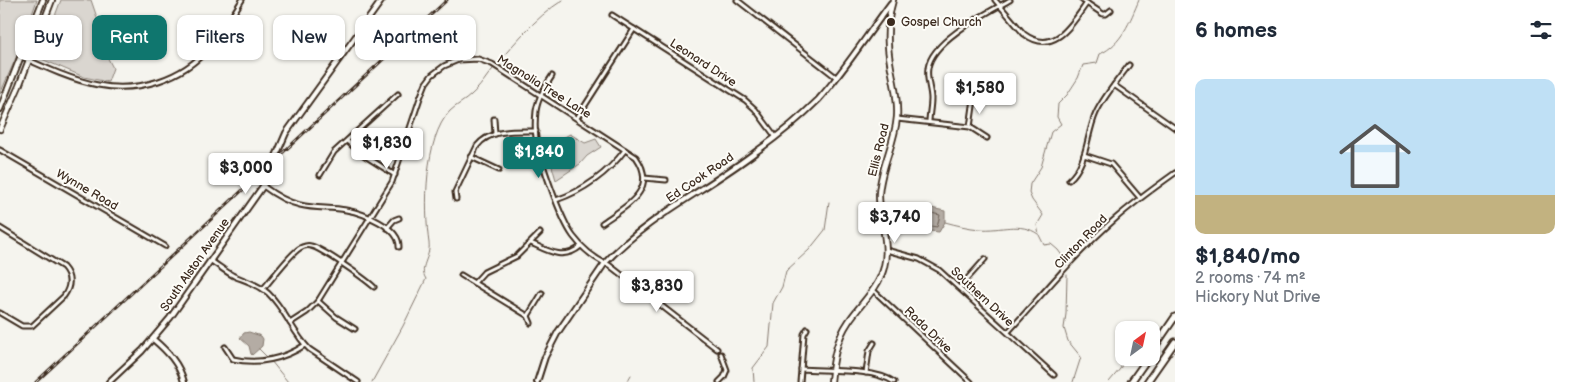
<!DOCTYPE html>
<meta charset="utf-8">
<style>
body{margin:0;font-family:"Balsamiq Sans",sans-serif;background:#f6f6f7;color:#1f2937;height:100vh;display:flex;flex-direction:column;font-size:19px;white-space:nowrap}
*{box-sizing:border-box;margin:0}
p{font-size:16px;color:#747a83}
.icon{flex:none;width:28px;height:28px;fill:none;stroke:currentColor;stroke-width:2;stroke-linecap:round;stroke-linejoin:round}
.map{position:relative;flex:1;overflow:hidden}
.panel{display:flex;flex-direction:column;background:#fff;width:400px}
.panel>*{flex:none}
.guide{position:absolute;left:15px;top:15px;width:475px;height:45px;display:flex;gap:10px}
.needle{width:32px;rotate:33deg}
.tools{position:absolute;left:1115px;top:321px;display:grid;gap:10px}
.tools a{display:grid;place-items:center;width:45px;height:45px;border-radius:10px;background:#fff;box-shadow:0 1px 4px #0004;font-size:25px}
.price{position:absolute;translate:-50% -42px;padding:0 11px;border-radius:5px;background:#fff;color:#222;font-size:16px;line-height:32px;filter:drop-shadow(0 1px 2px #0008)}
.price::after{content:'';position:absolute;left:50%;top:30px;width:15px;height:11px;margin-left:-8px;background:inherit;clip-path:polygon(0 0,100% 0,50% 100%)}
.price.on{background:#0f766e;color:#fff}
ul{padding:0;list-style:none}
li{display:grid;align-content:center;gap:10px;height:265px;padding:0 20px}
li+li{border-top:1px solid #e0e1e3}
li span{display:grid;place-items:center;height:155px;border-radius:10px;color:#555}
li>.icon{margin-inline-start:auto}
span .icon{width:90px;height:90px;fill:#fffc;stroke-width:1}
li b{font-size:21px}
h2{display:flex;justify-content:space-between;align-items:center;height:60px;padding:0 20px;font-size:21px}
.chip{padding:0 18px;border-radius:10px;background:#fff;box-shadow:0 1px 4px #0004;font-size:18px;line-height:45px}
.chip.on{background:#0f766e;color:#fff}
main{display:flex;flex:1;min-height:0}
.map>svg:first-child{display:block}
.green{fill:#dad6d0;stroke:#8a8077}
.water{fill:#b4aca4;stroke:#84786e}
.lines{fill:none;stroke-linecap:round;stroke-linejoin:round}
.shore{stroke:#6b5e54;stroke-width:1}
.stream{stroke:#84786e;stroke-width:1}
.minor-casing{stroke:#3b2a1e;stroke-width:7}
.tertiary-casing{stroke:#3b2a1e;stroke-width:8}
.secondary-casing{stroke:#3b2a1e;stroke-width:8}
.primary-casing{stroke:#3b2a1e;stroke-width:8}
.motorway-casing{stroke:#3b2a1e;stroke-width:9}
.minor{stroke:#fdfcf7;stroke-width:3}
.tertiary{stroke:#fdfcf7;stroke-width:4}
.secondary{stroke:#fdfcf7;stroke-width:4.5}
.primary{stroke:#fdfcf7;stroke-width:4.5}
.motorway{stroke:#fdfcf7;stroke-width:5}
.rail-casing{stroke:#3b2a1e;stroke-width:3}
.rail{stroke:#fdfcf7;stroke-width:1;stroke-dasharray:4;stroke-linecap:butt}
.poi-dot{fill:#3b2a1e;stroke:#fdfcf7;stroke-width:2}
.labels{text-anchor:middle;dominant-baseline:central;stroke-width:4;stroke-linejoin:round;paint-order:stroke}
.poi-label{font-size:12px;fill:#3b2a1e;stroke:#fdfcf7;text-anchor:start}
.street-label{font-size:12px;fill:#3b2a1e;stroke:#fdfcf7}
</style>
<main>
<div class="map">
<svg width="1175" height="382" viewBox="0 0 1175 382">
<rect width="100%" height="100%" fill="#f5f4ee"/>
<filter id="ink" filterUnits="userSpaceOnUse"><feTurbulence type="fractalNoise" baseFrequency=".02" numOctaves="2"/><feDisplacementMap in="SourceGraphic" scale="10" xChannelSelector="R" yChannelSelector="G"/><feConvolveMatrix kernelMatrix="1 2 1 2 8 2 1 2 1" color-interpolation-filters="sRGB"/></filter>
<g filter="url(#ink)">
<!-- green -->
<g class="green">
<polygon points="0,0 37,0 19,51 0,94"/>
<polygon points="61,0 91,0 102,32 102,47 113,68 108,82 84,77 39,58"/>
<polygon points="570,134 585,143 596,139 601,147 587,156 580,164 556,180 547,149 559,140"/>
</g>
<!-- water -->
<g class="water">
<polygon points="931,208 945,211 945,222 939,232 920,230 914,226 916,212"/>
<polygon points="249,332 261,336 263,339 262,346 252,355 251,354 249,346 240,338 244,333"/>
</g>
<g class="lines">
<!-- shore -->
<polygon class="shore" points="931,213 940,215 937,227 920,224 920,216"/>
<!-- stream -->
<g class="stream">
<path d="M945 222C956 225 968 228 980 229 1000 231 1020 221 1038 234"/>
<path d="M1066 261 1058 250 1051 244 1044 245 1039 235 1037 225 1043 215 1032 200 1029 193 1030 184 1041 167 1051 132 1061 124 1057 117 1058 104 1067 95 1078 78 1083 65 1097 63 1100 54C1122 44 1130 21 1139 0"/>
<polyline points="1067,275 1066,314 1064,328 1068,341 1081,357 1073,382"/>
<polyline points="259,349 268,358"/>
<polyline points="271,361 288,382"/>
<path d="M372 382 403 326 426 279C418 267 431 258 429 243 424 209 424 138 450 111 456 105 465 101 471 95 478 89 483 82 488 75 510 48 534 18 563 0"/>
<polyline points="627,382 631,375"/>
<polyline points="754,382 753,368 769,347 773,303 782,287 786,271 809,250 825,230 829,202"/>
<polyline points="1109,382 1120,369 1125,358"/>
</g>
<!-- minor casing -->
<g class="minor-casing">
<g id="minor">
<polyline points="737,0 836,77"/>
<path d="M995 0 1024 34C1054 56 1071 25 1087 3"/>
<polyline points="1082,0 1103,14 1106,14 1111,10"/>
<polyline points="612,15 745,100 755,109 775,136"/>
<polyline points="455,47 458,60"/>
<path d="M22 57C46 68 72 80 98 85 138 93 182 79 209 48 222 33 232 16 242 0"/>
<path d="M552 76C545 87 538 98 536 111 535 120 535 130 536 138 540 160 560 218 573 236 582 248 595 259 609 265L717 349"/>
<polyline points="1114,85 1175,128"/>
<polyline points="577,118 634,29"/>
<polyline points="494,119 495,134"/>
<polyline points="897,119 970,127 987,138"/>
<path d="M929 122C929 115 931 107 931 99 931 89 926 79 928 68 932 40 987 13 1010 0"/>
<polyline points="970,127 974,99 977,96"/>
<polyline points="347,141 362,154 395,175"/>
<polyline points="0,150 165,246"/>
<polyline points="1084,155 1111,164 1140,198"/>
<polyline points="471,157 499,170"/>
<polyline points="320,175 334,152 398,94"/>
<polyline points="644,178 666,180"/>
<path d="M1069 180C1088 163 1086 135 1096 113 1104 96 1118 80 1129 65"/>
<path d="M263 186C275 195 286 202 300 205 316 209 331 207 346 210 363 213 400 227 399 247"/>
<path d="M456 199 455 192 477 146C490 129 515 131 536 131"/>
<path d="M556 200C583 191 608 173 625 150"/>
<path d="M0 228 63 267C71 276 71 286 64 296L32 326H22L0 313"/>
<polyline points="387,228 394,220 399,218"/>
<path d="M531 243C548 251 564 261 581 246"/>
<polyline points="886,250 919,259 939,270 1054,375"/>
<path d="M211 261C219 266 226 272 234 276 246 281 258 284 268 293 285 309 293 333 309 349L358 382"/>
<polyline points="461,275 528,316 531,323"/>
<polyline points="474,283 484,272 517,256 540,233"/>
<polyline points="959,288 985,259"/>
<path d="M263 289C272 279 290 254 300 248 303 246 308 245 311 246 323 249 364 278 374 287"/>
<polyline points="873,290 971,382"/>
<polyline points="318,301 336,317 355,329"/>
<polyline points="528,316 542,293"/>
<path d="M290 323 307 312 318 301 392 182 420 98 426 83 432 75 444 66 458 60 478 59 492 64 636 157C659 190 626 206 602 223"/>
<path d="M1008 332C1042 295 1075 254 1114 220 1133 203 1154 188 1175 173"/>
<path d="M225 347 233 359C258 365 284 359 305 345"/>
<path d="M801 369C826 371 874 368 894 382"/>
<polyline points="866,373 869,351 874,343"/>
<polyline points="719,382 724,377 727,370 721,354"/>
<polyline points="800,382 804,334 807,329"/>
</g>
</g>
<!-- tertiary casing -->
<g class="tertiary-casing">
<g id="tertiary">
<path d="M153 339C167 351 179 363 184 382"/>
<polyline points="109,382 142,351 170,318 263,186 286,133 382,0"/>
<path d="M537 382 545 357 558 332 605 263C648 216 707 190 757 151 778 136 800 118 818 100 845 70 867 35 891 3"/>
</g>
</g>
<!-- secondary casing -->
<g class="secondary-casing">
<path id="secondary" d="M831 382C833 360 836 340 849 321 861 303 879 288 884 267 890 243 879 219 879 195 880 168 895 144 897 117 899 92 889 70 888 45 887 30 889 14 893 0"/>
</g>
<!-- primary casing -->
<g class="primary-casing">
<g id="primary">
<polyline points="0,109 43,0"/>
<polyline points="0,129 19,86 52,0"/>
</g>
</g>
<!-- motorway casing -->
<g class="motorway-casing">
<g id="motorway">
<polyline points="1151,352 1175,317"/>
<polyline points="1131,382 1148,358"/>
<polyline points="1147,382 1175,342"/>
</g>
</g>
<!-- minor -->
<use href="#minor" class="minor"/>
<!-- tertiary -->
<use href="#tertiary" class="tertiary"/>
<!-- secondary -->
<use href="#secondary" class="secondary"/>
<!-- primary -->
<use href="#primary" class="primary"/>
<!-- motorway -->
<use href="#motorway" class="motorway"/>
<!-- rail casing -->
<g class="rail-casing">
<polyline id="rail" points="36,382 447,0"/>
</g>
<!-- rail -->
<use href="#rail" class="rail"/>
</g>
</g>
<!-- markers -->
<circle class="poi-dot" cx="891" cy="22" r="5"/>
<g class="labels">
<!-- poi labels -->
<g class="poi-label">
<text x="901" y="22">Gospel Church</text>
</g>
<!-- street labels -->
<g class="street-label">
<text transform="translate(703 63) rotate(33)">Leonard Drive</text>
<text transform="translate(544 87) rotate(32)">Magnolia Tree Lane</text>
<text transform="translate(879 150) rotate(-76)">Ellis Road</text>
<text transform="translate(700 178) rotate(-34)">Ed Cook Road</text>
<text transform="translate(87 190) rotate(30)">Wynne Road</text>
<text transform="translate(1081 242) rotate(-46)">Clinton Road</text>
<text transform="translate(195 265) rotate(-55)">South Alston Avenue</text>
<text transform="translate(982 297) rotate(43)">Southern Drive</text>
<text transform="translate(928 330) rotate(44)">Rada Drive</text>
</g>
</g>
</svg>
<div class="tools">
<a><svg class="needle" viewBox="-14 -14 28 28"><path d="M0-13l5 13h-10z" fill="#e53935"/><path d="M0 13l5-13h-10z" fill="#747a83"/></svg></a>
</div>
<b class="price" style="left:980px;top:115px">$1,580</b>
<b class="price" style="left:387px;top:170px">$1,830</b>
<b class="price on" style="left:539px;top:179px">$1,840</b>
<b class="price" style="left:246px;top:195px">$3,000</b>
<b class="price" style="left:895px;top:244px">$3,740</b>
<b class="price" style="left:657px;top:313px">$3,830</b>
<div class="guide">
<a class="chip">Buy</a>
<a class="chip on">Rent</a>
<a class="chip">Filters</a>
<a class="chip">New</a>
<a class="chip">Apartment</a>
</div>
</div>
<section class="panel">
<h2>6 homes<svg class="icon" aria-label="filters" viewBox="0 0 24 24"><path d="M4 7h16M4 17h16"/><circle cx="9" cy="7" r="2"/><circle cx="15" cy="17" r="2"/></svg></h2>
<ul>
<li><span style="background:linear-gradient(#bfe0f5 75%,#c2b280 0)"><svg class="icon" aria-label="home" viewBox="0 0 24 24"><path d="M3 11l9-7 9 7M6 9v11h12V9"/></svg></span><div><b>$1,840/mo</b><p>2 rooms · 74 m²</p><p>Hickory Nut Drive</p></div></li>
</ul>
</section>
</main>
